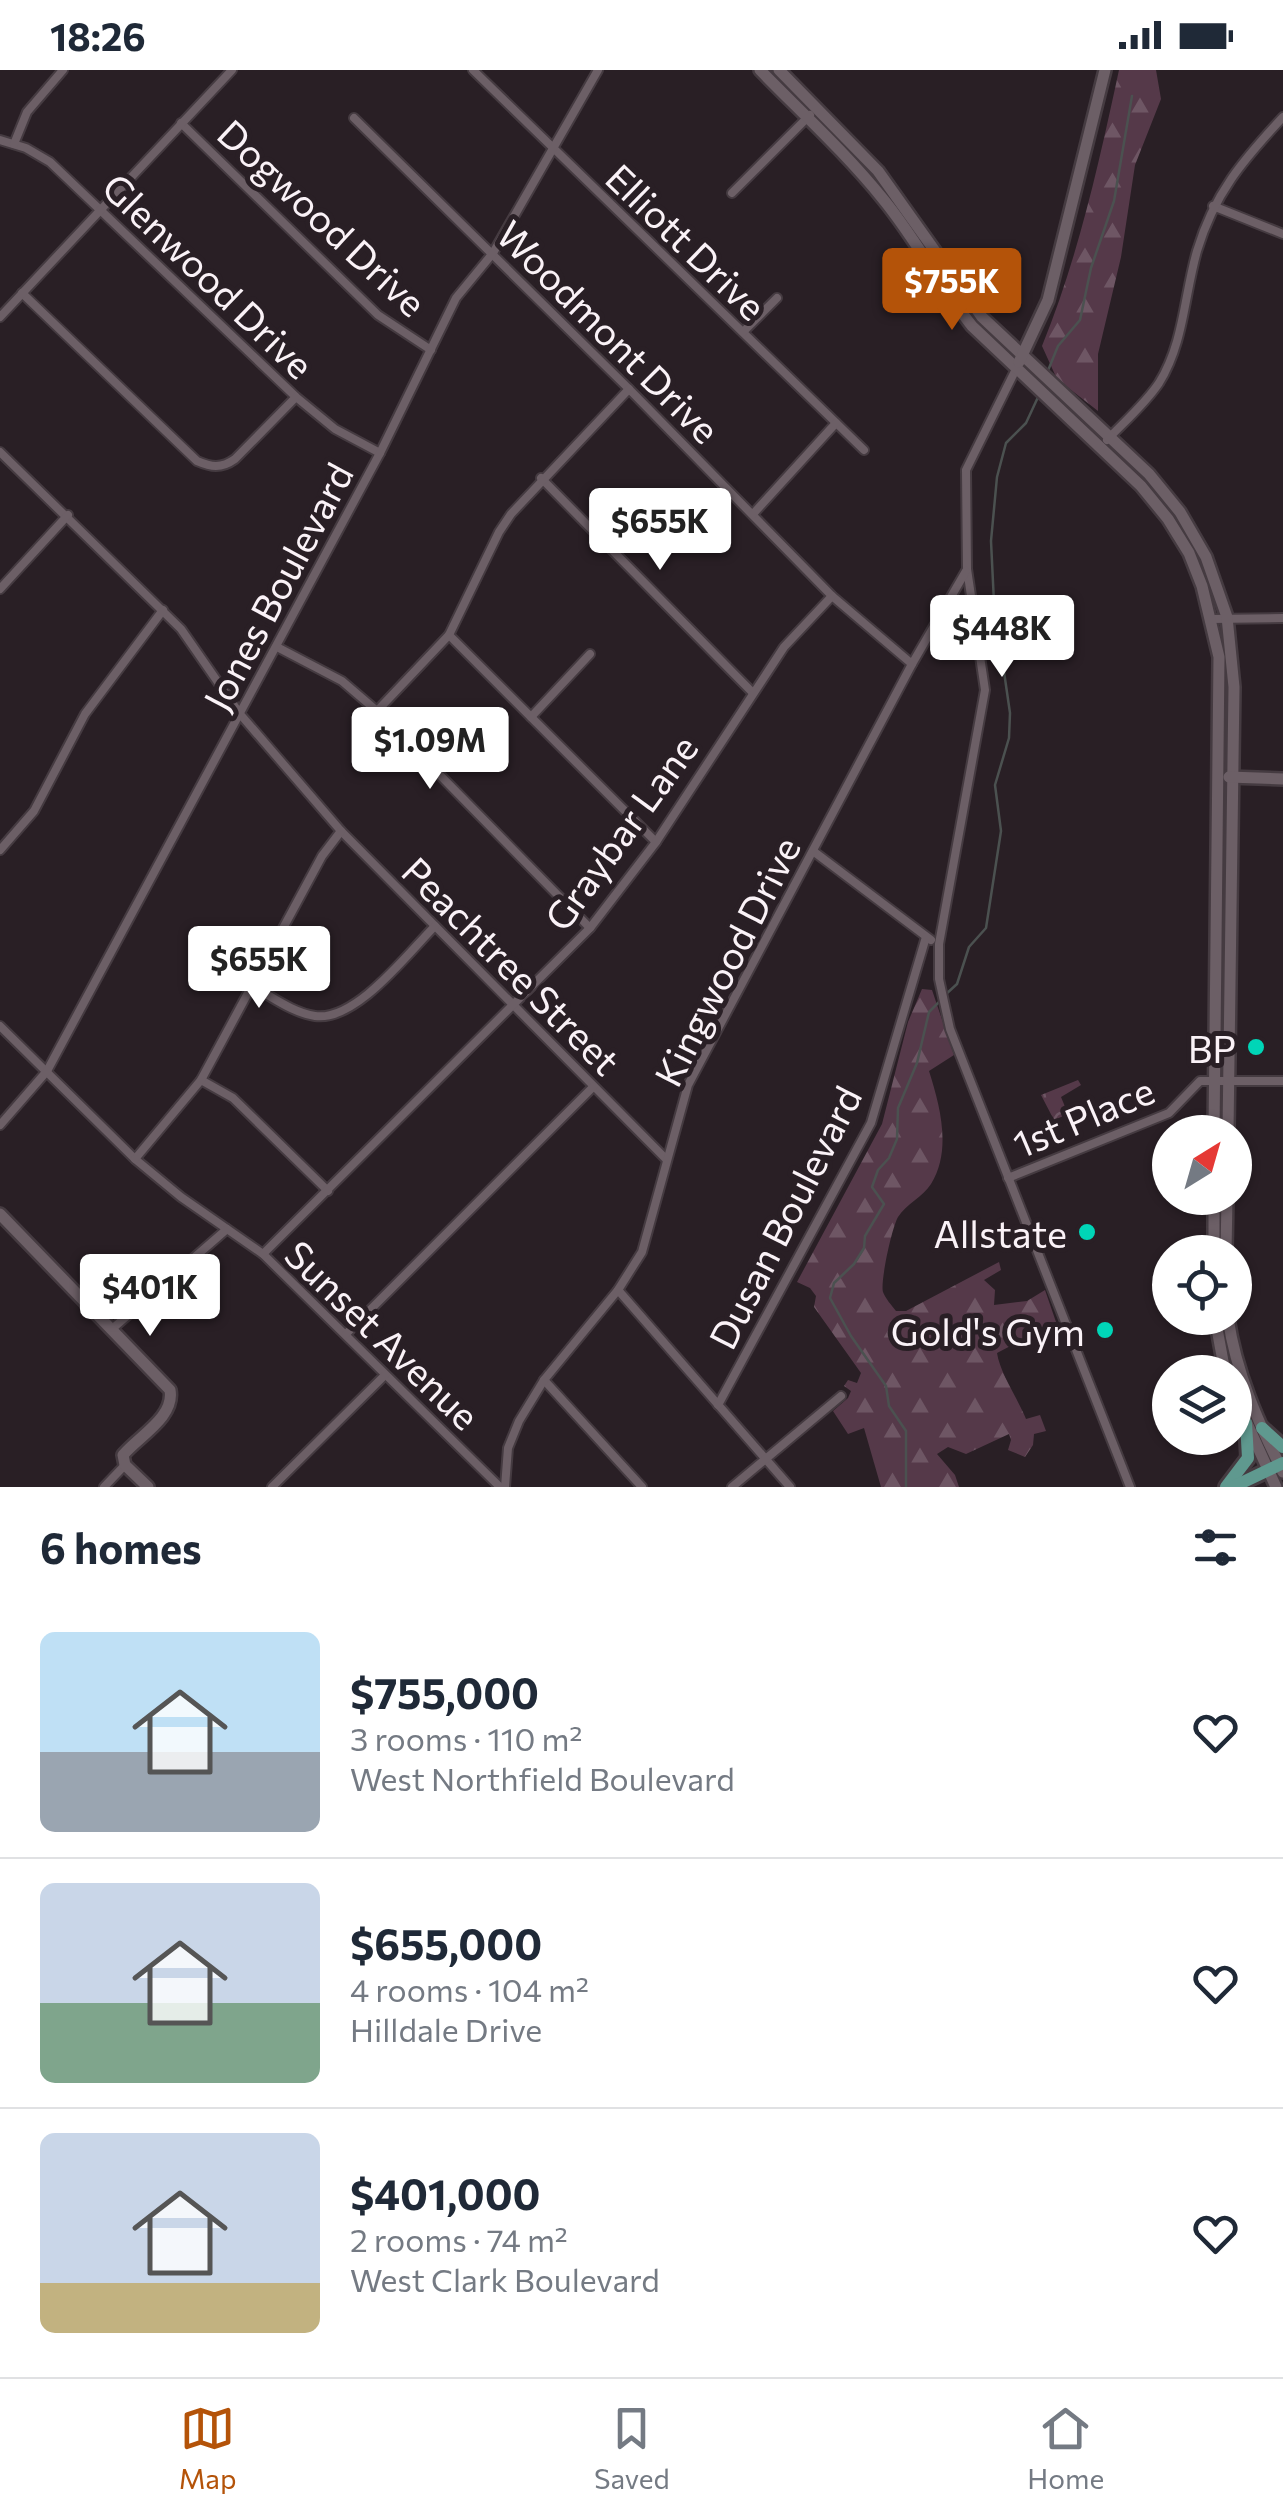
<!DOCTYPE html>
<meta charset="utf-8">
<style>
body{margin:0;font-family:Commissioner,sans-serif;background:#f2f2f3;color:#1f2937;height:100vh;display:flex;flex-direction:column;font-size:38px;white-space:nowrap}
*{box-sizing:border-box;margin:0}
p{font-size:32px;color:#747a83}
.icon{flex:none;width:55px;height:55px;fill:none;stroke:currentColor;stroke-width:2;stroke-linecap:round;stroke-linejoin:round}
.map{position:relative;height:1417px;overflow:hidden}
.sheet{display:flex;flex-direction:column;background:#fff;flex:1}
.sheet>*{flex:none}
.needle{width:65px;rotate:37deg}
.buttons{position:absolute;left:1152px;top:1045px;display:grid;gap:20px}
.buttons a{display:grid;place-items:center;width:100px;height:100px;border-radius:50%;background:#fff;box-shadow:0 2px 8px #0004;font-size:50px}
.price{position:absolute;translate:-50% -85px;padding:0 22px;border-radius:10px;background:#fff;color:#222;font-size:32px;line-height:65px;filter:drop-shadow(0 2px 5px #0008)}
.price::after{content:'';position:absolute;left:50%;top:60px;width:30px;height:22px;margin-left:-15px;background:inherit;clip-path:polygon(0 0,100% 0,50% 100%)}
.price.current{background:#b45309;color:#fff}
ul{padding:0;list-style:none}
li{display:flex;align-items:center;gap:30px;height:250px;padding:0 40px}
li+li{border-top:2px solid #e0e1e3}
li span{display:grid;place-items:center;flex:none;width:280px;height:200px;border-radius:15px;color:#555}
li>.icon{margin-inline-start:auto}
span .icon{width:120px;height:120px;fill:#fffc;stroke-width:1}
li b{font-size:42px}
h2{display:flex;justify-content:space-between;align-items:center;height:120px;padding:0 40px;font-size:42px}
.status{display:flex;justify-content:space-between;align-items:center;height:70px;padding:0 50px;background:#fff;direction:ltr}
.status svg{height:28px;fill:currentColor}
.dock{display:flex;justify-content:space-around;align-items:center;height:140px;border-top:2px solid #e0e1e3;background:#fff;font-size:28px;color:#747a83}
.dock a{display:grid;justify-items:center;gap:5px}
.dock .current{color:#b45309}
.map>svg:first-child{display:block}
.forest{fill:url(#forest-firs)}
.park{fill:url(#park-crowns)}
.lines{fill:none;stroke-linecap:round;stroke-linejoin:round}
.stream{stroke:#4b5150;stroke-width:2.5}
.street-casing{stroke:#453b41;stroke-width:12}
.secondary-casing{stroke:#453b41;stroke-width:16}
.primary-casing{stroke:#453b41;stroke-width:18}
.street{stroke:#6c5f66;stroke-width:8}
.secondary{stroke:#6c5f66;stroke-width:11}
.primary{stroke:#5f998f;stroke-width:12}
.poi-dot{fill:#00d5b7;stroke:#291f25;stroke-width:4}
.labels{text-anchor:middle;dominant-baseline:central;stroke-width:10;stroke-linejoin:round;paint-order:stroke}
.street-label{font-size:38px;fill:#faf2f7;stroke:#291f25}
.poi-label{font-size:38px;fill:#faf2f7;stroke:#291f25;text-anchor:end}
</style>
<div class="status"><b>18:26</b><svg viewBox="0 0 49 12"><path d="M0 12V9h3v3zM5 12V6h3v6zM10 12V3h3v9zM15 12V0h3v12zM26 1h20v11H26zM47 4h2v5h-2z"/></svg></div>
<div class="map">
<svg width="1283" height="1417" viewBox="0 0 1283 1417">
<defs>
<pattern id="forest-firs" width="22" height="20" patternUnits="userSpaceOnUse" patternTransform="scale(2.5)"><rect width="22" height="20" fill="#553949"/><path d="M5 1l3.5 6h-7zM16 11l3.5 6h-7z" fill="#6e5664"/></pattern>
<pattern id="park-crowns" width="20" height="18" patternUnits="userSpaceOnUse" patternTransform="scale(2.5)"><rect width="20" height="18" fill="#553949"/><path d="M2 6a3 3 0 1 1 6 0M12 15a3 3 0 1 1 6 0" fill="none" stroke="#6e5664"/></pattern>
</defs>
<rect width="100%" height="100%" fill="#291f25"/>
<!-- forest -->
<g class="forest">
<path d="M1119 0H1156L1161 29 1135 95 1121 187 1098 284V341L1057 309 1042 276C1078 188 1099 93 1119 0Z"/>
<path d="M922 919 932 920 954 985 929 1001C940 1036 952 1080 931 1114 923 1127 906 1134 898 1147 892 1157 880 1212 883 1222 885 1228 892 1236 896 1241H906L999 1192 1001 1200 984 1210 995 1220 994 1235 1027 1231 1045 1220 1056 1252 997 1283C1000 1303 1018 1329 1026 1349L1040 1345 1046 1361 1034 1364 1033 1375 1025 1387 1008 1380 1011 1370 1009 1364 966 1384 948 1377 937 1384 955 1405 959 1417H881L864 1358 848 1364 833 1341 848 1328 851 1321 844 1316 848 1310 857 1313 861 1303 814 1237 816 1226 810 1218 797 1212 882 1054 908 952Z"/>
</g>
<!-- park -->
<polygon class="park" points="1078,1010 1081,1015 1061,1027 1068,1044 1054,1050 1041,1025"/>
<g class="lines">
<!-- stream -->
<g class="stream">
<polyline points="1047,303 1058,276 1080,250 1091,198 1114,131 1132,26"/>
<polyline points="945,925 957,914 969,877 986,858 1001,761 995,715 1009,668 1010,643 994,533 991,471 997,407 1006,373 1026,353 1039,325"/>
<polyline points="906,1417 906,1361 889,1336 886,1316 851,1266 830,1228 834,1213 854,1194 864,1178 865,1166 884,1134 872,1117 878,1100 889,1088 897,1069 898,1038 917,993 929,942 940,931"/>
</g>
<!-- street casing -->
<g class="street-casing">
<g id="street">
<polyline points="473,0 864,380"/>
<polyline points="354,48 629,319 832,526 912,594"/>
<polyline points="181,53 378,245 431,280"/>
<polyline points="0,70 26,78 50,92 296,327 335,359 380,383"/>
<polyline points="14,74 27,42 63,0"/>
<polyline points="732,123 810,45"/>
<polyline points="1213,136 1283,164"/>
<path d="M22 223 197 391C211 397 221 399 235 389L296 327"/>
<polyline points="0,247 232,0"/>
<polyline points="743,262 777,228"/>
<polyline points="1016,299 966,400 967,499 985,620 939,874 939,909 950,959 1130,1417"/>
<path d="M1107 370C1124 352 1145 334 1159 313 1184 273 1184 226 1197 181 1214 124 1243 90 1283 47"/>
<polyline points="0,382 181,559 240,644 341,761 666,1089"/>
<polyline points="541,408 753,623"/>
<polyline points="753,444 836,353"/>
<polyline points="0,519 68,445"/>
<polyline points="1211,549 1283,548"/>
<polyline points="449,565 656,772"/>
<polyline points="277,577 342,611 377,641 590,858"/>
<polyline points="377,641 449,565 499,462 511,444 629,319"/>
<polyline points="531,647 590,584"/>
<polyline points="0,780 34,741 85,644 163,540"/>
<polyline points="813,781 931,870"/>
<path d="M252 916C271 926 293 943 315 946 356 952 408 883 435 856"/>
<polyline points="0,956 135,1089 181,1127 263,1184 500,1417"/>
<polyline points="201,1010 233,1028 328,1121"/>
<polyline points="0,1055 47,1001 380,383 456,228 493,183 598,0"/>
<polyline points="135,1089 201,1010 322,786 341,761"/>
<polyline points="1008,1108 1169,1043 1200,1011 1283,1011"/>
<polyline points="263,1184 590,858 656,772 784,577 832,526"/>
<polyline points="618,1220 790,1417"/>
<polyline points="112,1259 227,1159"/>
<polyline points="346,1264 593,1017"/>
<polyline points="544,1310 642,1417"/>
<polyline points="718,1335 871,1053 926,867"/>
<polyline points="104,1417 125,1395"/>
<polyline points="272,1417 385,1305"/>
<polyline points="505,1417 508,1378 519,1351 544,1310 618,1220 642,1182 688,1015 912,594 966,501"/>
<polyline points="732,1417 841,1326"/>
</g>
</g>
<!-- secondary casing -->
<g class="secondary-casing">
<g id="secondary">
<path d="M760 0C801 42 846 83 883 129 916 169 940 216 972 256L1141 416 1168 449 1189 483 1202 516 1219 587 1214 1062"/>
<polyline points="779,0 878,101 982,247 1149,404 1180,442 1206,487 1227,547 1234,617 1228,1062"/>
<polyline points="1019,292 1048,230 1105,0"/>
<polyline points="1229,707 1283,709"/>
<path d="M0 1144 170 1320C175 1347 139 1366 123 1385L125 1395 148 1417"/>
<polyline points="1214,1182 1214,1128"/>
<polyline points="1226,1182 1227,1128"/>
<polyline points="1215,1248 1225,1302"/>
<path d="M1228 1248C1236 1303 1258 1352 1283 1402"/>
<polyline points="1235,1327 1276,1417"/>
</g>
</g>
<!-- primary casing -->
<g class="primary-casing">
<g id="primary">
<polyline points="1262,1358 1283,1377"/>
<polyline points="1226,1417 1248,1388 1246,1353"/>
<polyline points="1233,1417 1283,1393"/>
</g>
</g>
<!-- street -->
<use href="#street" class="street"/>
<!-- secondary -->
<use href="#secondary" class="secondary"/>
<!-- primary -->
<use href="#primary" class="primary"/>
</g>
<!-- markers -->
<g class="poi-dot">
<circle cx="1256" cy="977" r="10"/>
<circle cx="1087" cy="1162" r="10"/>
<circle cx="1105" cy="1260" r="10"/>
</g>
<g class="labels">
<!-- street labels -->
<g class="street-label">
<text transform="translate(323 147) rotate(43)">Dogwood Drive</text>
<text transform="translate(687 171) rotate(44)">Elliott Drive</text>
<text transform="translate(209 205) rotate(44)">Glenwood Drive</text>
<text transform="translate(609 261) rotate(45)">Woodmont Drive</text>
<text transform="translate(277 516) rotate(-62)">Jones Boulevard</text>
<text transform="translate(620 762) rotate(-54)">Graybar Lane</text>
<text transform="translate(726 891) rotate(-63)">Kingwood Drive</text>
<text transform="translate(512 895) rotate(45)">Peachtree Street</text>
<text transform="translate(1083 1046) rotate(-23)">1st Place</text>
<text transform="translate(784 1147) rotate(-63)">Dusan Boulevard</text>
<text transform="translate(383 1264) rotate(44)">Sunset Avenue</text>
</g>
<!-- poi labels -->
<g class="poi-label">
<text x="1236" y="977">BP</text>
<text x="1067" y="1162">Allstate</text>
<text x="1085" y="1260">Gold's Gym</text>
</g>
</g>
</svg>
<div class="buttons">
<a><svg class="needle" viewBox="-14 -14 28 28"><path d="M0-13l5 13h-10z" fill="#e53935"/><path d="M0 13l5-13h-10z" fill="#747a83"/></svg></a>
<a><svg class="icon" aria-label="locate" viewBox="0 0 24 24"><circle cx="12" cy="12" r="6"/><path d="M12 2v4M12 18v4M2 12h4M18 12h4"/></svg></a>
<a><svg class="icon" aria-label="layers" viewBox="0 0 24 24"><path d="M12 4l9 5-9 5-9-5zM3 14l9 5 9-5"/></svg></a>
</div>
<b class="price current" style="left:952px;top:263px">$755K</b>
<b class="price" style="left:660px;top:503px">$655K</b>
<b class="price" style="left:1002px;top:610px">$448K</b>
<b class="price" style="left:430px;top:722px">$1.09M</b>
<b class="price" style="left:259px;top:941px">$655K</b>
<b class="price" style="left:150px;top:1269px">$401K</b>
</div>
<section class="sheet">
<h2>6 homes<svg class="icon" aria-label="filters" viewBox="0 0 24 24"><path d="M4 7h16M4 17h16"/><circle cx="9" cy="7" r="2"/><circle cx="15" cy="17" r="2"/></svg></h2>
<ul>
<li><span style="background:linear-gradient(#bfe0f5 60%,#9aa5b1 0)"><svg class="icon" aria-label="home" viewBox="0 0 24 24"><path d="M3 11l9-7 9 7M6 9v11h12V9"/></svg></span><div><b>$755,000</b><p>3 rooms · 110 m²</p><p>West Northfield Boulevard</p></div><svg class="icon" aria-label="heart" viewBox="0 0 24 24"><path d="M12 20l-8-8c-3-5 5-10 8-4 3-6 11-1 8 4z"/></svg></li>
<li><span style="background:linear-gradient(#c9d6e8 60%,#7fa58c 0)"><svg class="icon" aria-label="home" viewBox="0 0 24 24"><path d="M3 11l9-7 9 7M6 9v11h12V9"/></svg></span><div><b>$655,000</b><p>4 rooms · 104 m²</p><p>Hilldale Drive</p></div><svg class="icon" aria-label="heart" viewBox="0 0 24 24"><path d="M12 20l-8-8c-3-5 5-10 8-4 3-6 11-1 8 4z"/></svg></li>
<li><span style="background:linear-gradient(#c9d6e8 75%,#c2b280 0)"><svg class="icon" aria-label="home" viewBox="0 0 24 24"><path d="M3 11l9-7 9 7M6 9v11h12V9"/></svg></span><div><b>$401,000</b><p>2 rooms · 74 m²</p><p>West Clark Boulevard</p></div><svg class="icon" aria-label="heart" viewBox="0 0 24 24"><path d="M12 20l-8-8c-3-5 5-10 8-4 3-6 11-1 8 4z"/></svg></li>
</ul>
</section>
<nav class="dock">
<a class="current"><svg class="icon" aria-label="map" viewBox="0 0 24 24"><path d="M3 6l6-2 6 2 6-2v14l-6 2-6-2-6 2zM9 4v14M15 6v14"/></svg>Map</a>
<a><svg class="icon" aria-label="saved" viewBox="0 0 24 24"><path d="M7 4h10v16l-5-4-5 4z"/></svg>Saved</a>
<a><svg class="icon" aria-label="home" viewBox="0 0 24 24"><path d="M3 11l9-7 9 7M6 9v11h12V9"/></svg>Home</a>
</nav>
